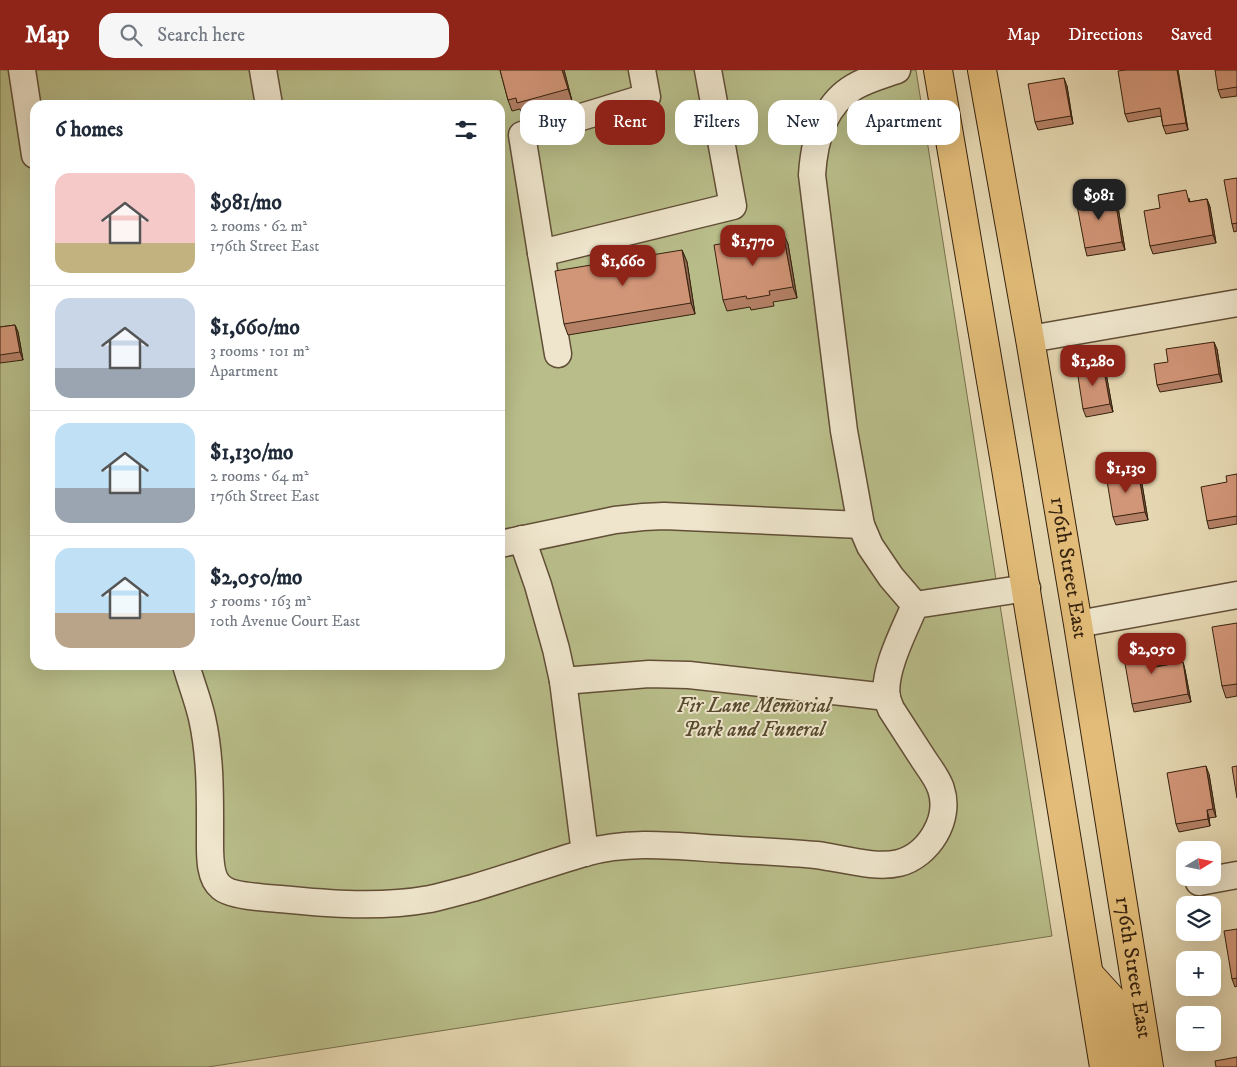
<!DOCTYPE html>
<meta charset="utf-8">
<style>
body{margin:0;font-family:"IM FELL DW Pica",serif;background:#f6f6f7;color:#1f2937;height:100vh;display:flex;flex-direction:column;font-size:19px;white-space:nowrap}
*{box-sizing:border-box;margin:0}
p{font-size:16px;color:#747a83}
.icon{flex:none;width:28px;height:28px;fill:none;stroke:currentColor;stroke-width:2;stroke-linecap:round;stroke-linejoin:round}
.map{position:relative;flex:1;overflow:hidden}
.panel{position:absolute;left:30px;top:30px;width:475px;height:570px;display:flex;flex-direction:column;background:#fff;border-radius:15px;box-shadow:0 5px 20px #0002}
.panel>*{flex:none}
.guide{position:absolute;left:520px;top:30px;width:475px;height:45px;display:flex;gap:10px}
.needle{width:32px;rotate:80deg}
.buttons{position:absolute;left:1176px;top:771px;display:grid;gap:10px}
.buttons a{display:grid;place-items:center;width:45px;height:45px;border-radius:10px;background:#fff;box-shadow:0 5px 20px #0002;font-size:25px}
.price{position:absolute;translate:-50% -42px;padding:0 11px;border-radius:10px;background:#8f2418;color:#fff;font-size:16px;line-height:32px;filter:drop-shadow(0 1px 2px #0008)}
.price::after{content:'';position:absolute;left:50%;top:30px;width:15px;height:11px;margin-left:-8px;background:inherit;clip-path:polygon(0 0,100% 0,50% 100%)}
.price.on{background:#222;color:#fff}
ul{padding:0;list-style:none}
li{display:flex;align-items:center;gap:15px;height:125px;padding:0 25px}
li+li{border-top:1px solid #e0e1e3}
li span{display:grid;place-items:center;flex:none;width:140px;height:100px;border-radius:15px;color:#555}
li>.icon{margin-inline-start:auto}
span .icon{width:60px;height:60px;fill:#fffc;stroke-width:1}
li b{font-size:21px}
h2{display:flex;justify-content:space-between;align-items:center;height:60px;padding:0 25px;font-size:21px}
.pill{padding:0 18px;border-radius:15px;background:#fff;box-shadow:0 5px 20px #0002;font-size:18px;line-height:45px}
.pill.on{background:#8f2418;color:#fff}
header{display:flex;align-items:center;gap:30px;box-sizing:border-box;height:70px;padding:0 25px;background:#8f2418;color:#fff}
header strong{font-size:24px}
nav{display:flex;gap:28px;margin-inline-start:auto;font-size:18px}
.search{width:350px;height:45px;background:#f6f6f7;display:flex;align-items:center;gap:12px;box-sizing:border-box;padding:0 18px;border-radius:15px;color:#747a83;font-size:19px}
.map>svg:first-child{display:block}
.green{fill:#b8bd89;stroke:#77704c;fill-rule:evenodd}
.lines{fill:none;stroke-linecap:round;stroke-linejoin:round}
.minor-casing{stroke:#624f37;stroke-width:29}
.major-casing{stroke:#36220e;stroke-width:30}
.minor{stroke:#eee5cc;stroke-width:26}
.major{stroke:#e2bc78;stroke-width:28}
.wall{fill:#b48066;stroke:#36220e}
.shaded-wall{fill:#926853;stroke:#36220e}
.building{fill:#d19577;stroke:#36220e}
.labels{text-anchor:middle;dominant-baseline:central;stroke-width:4;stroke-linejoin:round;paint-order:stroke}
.street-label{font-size:21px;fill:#36220e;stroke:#eee5cc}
.park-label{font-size:21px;font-style:italic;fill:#56492d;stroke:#eee5cc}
</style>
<header>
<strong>Map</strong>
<div class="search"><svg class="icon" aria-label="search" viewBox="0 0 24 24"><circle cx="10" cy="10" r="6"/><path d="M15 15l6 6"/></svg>Search here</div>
<nav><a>Map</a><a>Directions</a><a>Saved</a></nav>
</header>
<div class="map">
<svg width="1237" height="997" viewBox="0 0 1237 997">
<rect width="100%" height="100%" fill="#e5d7b1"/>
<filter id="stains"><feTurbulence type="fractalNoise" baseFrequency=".004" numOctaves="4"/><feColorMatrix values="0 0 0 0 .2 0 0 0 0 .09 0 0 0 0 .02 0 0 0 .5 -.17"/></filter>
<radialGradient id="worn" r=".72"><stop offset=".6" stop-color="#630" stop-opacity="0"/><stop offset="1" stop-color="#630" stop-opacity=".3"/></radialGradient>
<!-- green -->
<path class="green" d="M0 0H916L1052 866 208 997H0ZM35 35H500V595H35Z"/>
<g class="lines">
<!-- minor casing -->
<g class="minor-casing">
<g id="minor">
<polyline points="22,0 35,85"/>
<polyline points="263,0 269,35"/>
<path d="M897 0C883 5 867 9 854 17 823 35 814 72 812 105L844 361 861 455 870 476 891 507 915 535"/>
<polyline points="541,183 522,65 647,27 642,0"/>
<polyline points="1030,269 1237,233"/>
<polyline points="558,284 541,183 733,136 708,0"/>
<polyline points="522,469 538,515 556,579 563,611 585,783"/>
<polyline points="500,474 615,450 643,447 664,446 861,455"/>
<polyline points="1078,554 1237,525"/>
<path d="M186 595C191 613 198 630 202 648 211 688 210 729 210 770 210 784 209 808 221 817 230 826 267 828 280 829 330 834 380 838 430 829 444 826 458 822 473 818 510 807 547 794 584 783 630 770 676 776 722 779 754 781 785 782 816 785 841 788 875 799 899 793 929 785 951 749 941 719 938 709 930 699 924 690 913 673 902 656 891 639 890 636 888 632 887 628 882 602 905 559 915 535L1027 518"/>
<polyline points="563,611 649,604 689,605 887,627"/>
<polyline points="1199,812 1237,805"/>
</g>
</g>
<!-- major casing -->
<g class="major-casing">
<g id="major">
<path d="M938 0C996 332 1050 664 1104 997"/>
<path id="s1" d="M982 0 1030 269 1078 554 1149 997"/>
<polyline points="1091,906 1111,928 1115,938 1126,997"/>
</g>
</g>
<!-- minor -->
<use href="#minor" class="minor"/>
<!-- major -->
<use href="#major" class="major"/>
</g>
<!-- wall -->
<g class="wall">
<polygon points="500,0 564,0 572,31 522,44 520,39 512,41 508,30"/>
<polygon points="1126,0 1178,0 1188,60 1166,64 1163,56 1161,46 1128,52 1125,44"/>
<polygon points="1237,0 1237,26 1221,28 1218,20"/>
<polygon points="1067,16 1073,54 1038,60 1035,52"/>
<polygon points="1237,108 1237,161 1234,162 1232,154"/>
<polygon points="1114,123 1117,131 1125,180 1087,186 1085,178"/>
<polygon points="1189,128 1190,132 1207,129 1210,137 1216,173 1153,184 1150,176"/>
<polygon points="783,163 788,174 797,228 773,232 774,236 751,240 750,237 727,241 723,230"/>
<polygon points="682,180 687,192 695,244 568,265 564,254"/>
<polygon points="15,255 18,262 23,290 0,293 0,257"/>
<polygon points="1217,279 1222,312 1160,322 1157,315"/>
<polygon points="1106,303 1113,342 1086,347 1083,339"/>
<polygon points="1138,400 1141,408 1148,450 1116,455 1113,447"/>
<polygon points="1237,404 1237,454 1209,459 1207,451 1227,412"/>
<polygon points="1237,553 1237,626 1226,628 1222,616"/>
<polygon points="1154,579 1157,596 1183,592 1185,600 1191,632 1134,642 1132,634"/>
<polygon points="1209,704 1216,747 1209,748 1210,756 1179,762 1176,754"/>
<polygon points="1237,859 1237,916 1235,917 1232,909"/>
</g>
<!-- shaded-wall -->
<g class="shaded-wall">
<polygon points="562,0 564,0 572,31 568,19"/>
<polygon points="1177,0 1178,0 1188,60 1186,53"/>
<polygon points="1064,8 1067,16 1073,54 1071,46"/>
<polygon points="1114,123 1117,131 1125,180 1122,172"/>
<polygon points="1207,129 1210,137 1216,173 1213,165"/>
<polygon points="783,163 788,174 797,228 793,217"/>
<polygon points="682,180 687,192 695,244 691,233"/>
<polygon points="15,255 18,262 23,290 20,282"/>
<polygon points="1214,272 1217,279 1222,312 1219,304"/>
<polygon points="1103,295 1106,303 1113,342 1110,334"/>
<polygon points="1138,400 1141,408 1148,450 1145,442"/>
<polygon points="1152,571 1154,579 1159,604 1156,597"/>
<polygon points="1183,592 1185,600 1191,632 1188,624"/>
<polygon points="1206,696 1209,704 1216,747 1213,739"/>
<polygon points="1207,740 1209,748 1210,756 1208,749"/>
</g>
<!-- building -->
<g class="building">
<polygon points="500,0 562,0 568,19 517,33 516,28 508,30"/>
<polygon points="1126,0 1177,0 1186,53 1163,56 1160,38 1125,44 1118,1"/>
<polygon points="1215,0 1237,0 1237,17 1218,20"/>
<polygon points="1064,8 1071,46 1035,52 1028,14"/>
<polygon points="1237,108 1237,153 1232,154 1224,110"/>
<polygon points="1186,120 1189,132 1207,129 1213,165 1150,176 1144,141 1160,138 1158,125"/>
<polygon points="1114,123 1122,172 1085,178 1076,130"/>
<polygon points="783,163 793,217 769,221 770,225 747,229 746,226 723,230 714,175"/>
<polygon points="682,180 691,233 564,254 555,201"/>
<polygon points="15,255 20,282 0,285 0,257"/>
<polygon points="1214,272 1219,304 1157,315 1154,294 1168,292 1166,279"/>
<polygon points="1103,295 1110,334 1083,339 1077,300"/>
<polygon points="1138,400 1145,442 1113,447 1106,405"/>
<polygon points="1237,404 1237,446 1207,451 1201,417 1227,412 1226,406"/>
<polygon points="1237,553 1237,614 1222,616 1212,557"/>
<polygon points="1152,571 1156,597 1183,592 1188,624 1132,634 1122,576"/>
<polygon points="1206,696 1213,739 1207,740 1208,749 1176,754 1167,703"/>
<polygon points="1237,696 1237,728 1232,697"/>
<polygon points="1237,859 1237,908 1232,909 1224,861"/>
<polygon points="1237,987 1237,997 1216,997 1215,991"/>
</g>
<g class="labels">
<!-- street labels -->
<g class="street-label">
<text stroke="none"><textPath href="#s1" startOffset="505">176th Street East</textPath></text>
<text stroke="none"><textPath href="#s1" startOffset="910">176th Street East</textPath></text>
</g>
<!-- park labels -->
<g class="park-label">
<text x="754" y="636">Fir Lane Memorial<tspan x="754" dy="24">Park and Funeral</tspan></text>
</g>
</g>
<rect width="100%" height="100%" filter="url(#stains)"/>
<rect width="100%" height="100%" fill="url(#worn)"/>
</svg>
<div class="buttons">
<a><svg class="needle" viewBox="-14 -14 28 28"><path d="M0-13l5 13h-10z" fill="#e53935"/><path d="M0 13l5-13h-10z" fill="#747a83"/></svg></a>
<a><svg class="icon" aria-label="layers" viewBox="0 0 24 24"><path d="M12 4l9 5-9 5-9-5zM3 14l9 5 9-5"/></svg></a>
<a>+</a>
<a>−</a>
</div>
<b class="price on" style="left:1099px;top:151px">$981</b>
<b class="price" style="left:753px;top:197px">$1,770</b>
<b class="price" style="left:623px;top:217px">$1,660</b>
<b class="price" style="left:1093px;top:317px">$1,280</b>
<b class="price" style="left:1126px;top:424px">$1,130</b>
<b class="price" style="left:1152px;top:605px">$2,050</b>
<div class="guide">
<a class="pill">Buy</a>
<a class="pill on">Rent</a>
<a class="pill">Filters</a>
<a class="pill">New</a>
<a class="pill">Apartment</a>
</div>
<section class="panel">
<h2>6 homes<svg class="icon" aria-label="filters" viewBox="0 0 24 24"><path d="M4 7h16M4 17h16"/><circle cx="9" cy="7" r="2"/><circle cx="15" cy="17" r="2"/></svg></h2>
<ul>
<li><span style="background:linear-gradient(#f6c9c9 70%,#c2b280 0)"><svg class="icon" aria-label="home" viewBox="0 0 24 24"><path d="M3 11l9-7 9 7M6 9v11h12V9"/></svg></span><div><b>$981/mo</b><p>2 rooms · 62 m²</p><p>176th Street East</p></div></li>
<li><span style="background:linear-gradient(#c9d6e8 70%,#9aa5b1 0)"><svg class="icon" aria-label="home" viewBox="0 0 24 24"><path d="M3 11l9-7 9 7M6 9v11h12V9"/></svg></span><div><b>$1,660/mo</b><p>3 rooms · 101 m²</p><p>Apartment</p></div></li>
<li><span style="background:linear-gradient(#bfe0f5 65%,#9aa5b1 0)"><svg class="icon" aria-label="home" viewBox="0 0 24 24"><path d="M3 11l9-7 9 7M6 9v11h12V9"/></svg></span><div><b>$1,130/mo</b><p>2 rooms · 64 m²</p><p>176th Street East</p></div></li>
<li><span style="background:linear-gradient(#bfe0f5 65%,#b9a48a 0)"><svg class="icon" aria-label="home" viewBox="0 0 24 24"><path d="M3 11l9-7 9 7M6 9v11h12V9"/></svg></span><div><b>$2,050/mo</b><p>5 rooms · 163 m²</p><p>10th Avenue Court East</p></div></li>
</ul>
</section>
</div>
